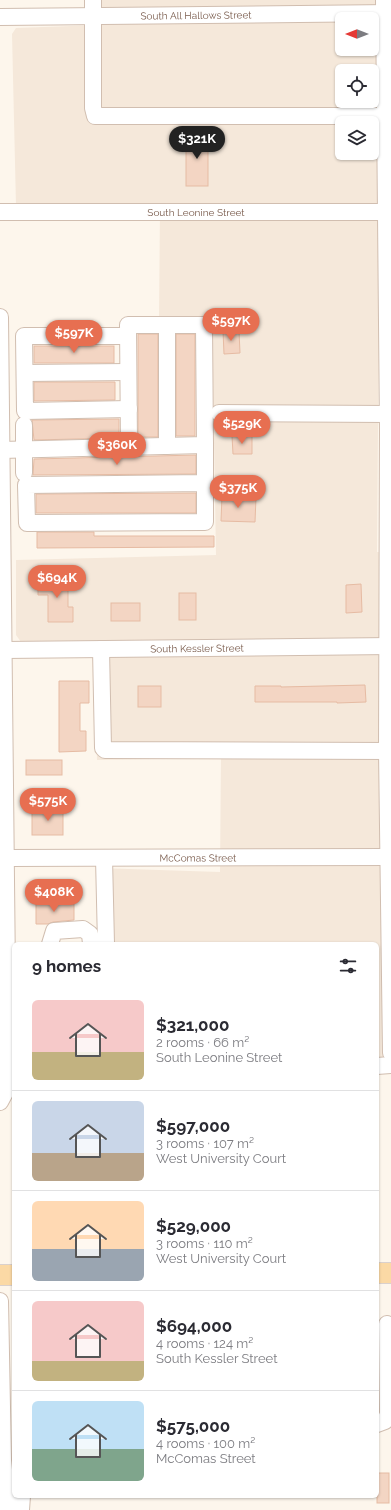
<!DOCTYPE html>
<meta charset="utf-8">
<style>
body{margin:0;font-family:Raleway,sans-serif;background:#f2f2f3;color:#2b2b33;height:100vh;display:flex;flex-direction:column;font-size:15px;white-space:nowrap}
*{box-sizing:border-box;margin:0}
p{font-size:13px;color:#7c7c81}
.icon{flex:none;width:22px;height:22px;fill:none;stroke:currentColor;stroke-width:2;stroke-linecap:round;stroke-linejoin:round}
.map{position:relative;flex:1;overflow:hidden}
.sheet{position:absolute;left:12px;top:942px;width:367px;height:556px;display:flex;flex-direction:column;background:#fff;border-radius:6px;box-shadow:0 1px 3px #0004}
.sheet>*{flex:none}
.needle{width:26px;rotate:270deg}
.buttons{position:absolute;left:335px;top:12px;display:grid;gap:8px}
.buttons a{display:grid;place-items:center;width:44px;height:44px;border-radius:6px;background:#fff;box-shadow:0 1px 3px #0004;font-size:20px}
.price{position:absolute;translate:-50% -34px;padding:0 9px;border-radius:14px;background:#e76f51;color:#fff;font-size:13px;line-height:26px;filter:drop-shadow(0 1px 2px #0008)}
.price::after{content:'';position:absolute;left:50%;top:24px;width:12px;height:9px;margin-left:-6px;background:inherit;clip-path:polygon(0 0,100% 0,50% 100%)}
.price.selected{background:#222;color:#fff}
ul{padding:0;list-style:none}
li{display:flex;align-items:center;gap:12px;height:100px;padding:0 20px}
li+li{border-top:1px solid #e1e1e2}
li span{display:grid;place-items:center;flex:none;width:112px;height:80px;border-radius:6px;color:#555}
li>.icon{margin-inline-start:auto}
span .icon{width:48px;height:48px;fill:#fffc;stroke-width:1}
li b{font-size:17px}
h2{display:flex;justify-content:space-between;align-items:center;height:48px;padding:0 20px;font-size:17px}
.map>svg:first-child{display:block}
.residential{fill:#f5e8da;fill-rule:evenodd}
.building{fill:#f3d5c3;stroke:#e6bba3}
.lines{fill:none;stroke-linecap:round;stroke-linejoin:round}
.minor-casing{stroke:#d1beb0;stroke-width:18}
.major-casing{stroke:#dad1cd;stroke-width:22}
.minor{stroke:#fff;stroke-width:16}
.major{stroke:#fbd9a5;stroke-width:20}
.labels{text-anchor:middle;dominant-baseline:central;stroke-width:3.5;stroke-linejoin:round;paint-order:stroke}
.street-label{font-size:10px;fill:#7a5c4d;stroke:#fffaf3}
</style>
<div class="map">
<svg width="391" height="1510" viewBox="0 0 391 1510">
<rect width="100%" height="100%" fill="#fdf6ec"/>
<!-- residential -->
<path class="residential" d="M99 0H391L379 307 377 552H391V1061H377V944H99L98 868 220 872 221 758 97 760 93 641 21 642 16 635V560L216 555 212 322 159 321 160 209 16 206 12 34 16 28 99 25ZM342 19H372V49H342ZM342 71H372V101H342ZM342 123H372V153H342Z"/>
<!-- building -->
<g class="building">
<rect x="186" y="135" width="22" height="51"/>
<polygon points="223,331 239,331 240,353 224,354"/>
<rect x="138" y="334" width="20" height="103"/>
<rect x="176" y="334" width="19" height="102"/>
<rect x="34" y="346" width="80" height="17"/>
<polygon points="34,382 115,382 115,400 34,401"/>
<polygon points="119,419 119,438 34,440 32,420"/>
<polygon points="232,436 252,436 252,454 233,454"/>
<polygon points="196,455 196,474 33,475 34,459"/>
<polygon points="196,493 196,513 36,513 36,494"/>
<polygon points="222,496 256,497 255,522 221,521"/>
<polygon points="37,532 94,532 94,536 214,536 214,547 37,548"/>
<polygon points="38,579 68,579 68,607 73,607 73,622 48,622 48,595 38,595"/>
<polygon points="361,584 362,612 346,613 346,585"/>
<rect x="179" y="593" width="17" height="27"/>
<rect x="111" y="603" width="29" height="18"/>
<polygon points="59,681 89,681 89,703 80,703 80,731 86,731 86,751 59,752"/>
<polygon points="365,685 366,702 337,703 337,702 255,702 255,686 281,686 281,687"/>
<rect x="138" y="686" width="23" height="21"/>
<rect x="26" y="760" width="36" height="15"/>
<rect x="32" y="810" width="31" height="25"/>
<polygon points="36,903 74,903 74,920 53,922 48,924 36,924"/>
<rect x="377" y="1473" width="12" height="30"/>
</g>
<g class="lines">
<!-- minor casing -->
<g class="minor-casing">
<g id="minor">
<polyline points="93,0 93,108 95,116 391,116"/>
<polyline points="384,0 388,431 387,751 391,1053"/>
<path id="s1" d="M0 17 391 13"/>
<path id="s2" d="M0 212H391"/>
<polyline points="0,317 8,1068 8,1087 0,1102"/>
<polyline points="167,325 167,446"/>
<polyline points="128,336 24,336 25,411 129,409"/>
<polyline points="25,373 128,372"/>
<polyline points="219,413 388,414"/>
<polyline points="24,425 24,473"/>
<polyline points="205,445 205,522 27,523 26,485 205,483"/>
<polyline points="1,450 205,445 204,325 128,325 129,447"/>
<polyline points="101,649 103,748 105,750 391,751"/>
<path id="s3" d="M4 650 391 646"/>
<path id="s4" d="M6 858 391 857"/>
<polyline points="104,858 106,944"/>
<polyline points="50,944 54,931 83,929 90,934 91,944"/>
<polyline points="377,1066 391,1065"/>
<polyline points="0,1301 3,1460 8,1510"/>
<polyline points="377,1424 385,1421 388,1414 387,1324"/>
<polyline points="21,1510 22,1496"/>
</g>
</g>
<!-- major casing -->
<g class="major-casing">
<g id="major">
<polyline points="377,1273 391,1273"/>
<polyline points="0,1275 14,1275"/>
</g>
</g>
<!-- minor -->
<use href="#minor" class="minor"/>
<!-- major -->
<use href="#major" class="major"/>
</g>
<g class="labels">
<!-- street labels -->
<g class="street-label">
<text stroke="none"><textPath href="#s1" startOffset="196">South All Hallows Street</textPath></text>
<text stroke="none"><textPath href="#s2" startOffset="196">South Leonine Street</textPath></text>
<text stroke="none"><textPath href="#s3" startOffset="193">South Kessler Street</textPath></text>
<text stroke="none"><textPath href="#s4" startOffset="192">McComas Street</textPath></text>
</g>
</g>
</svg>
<div class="buttons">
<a><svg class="needle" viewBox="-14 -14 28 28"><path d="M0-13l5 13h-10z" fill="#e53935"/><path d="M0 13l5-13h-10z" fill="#7c7c81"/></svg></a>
<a><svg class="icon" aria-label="locate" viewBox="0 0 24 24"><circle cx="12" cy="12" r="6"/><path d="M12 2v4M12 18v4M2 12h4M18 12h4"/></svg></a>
<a><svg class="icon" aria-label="layers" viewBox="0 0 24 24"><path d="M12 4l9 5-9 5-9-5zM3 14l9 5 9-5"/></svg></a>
</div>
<b class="price selected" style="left:197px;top:160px">$321K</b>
<b class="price" style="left:231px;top:342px">$597K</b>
<b class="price" style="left:74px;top:354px">$597K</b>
<b class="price" style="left:242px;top:445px">$529K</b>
<b class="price" style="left:117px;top:466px">$360K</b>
<b class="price" style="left:238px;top:509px">$375K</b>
<b class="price" style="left:57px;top:599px">$694K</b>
<b class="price" style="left:48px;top:822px">$575K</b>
<b class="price" style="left:54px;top:913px">$408K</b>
<section class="sheet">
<h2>9 homes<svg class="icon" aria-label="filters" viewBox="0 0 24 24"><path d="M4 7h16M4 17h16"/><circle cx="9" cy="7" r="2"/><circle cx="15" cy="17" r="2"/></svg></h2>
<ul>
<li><span style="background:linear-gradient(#f6c9c9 65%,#c2b280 0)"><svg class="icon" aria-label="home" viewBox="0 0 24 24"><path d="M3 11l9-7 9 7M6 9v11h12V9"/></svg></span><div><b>$321,000</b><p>2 rooms · 66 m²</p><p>South Leonine Street</p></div></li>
<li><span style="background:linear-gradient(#c9d6e8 65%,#b9a48a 0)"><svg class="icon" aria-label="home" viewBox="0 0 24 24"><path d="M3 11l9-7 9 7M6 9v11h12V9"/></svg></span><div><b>$597,000</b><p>3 rooms · 107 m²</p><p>West University Court</p></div></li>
<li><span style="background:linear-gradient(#ffd9b3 60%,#9aa5b1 0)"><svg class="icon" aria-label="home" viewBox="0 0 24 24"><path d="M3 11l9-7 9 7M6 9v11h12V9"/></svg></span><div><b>$529,000</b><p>3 rooms · 110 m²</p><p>West University Court</p></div></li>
<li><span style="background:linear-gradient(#f6c9c9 75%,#c2b280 0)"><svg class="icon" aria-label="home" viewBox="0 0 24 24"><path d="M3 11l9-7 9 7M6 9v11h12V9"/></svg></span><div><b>$694,000</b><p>4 rooms · 124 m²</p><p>South Kessler Street</p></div></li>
<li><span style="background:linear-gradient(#bfe0f5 60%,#7fa58c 0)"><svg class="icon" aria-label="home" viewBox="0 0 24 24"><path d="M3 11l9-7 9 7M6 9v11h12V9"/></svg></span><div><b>$575,000</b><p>4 rooms · 100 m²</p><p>McComas Street</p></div></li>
</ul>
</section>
</div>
